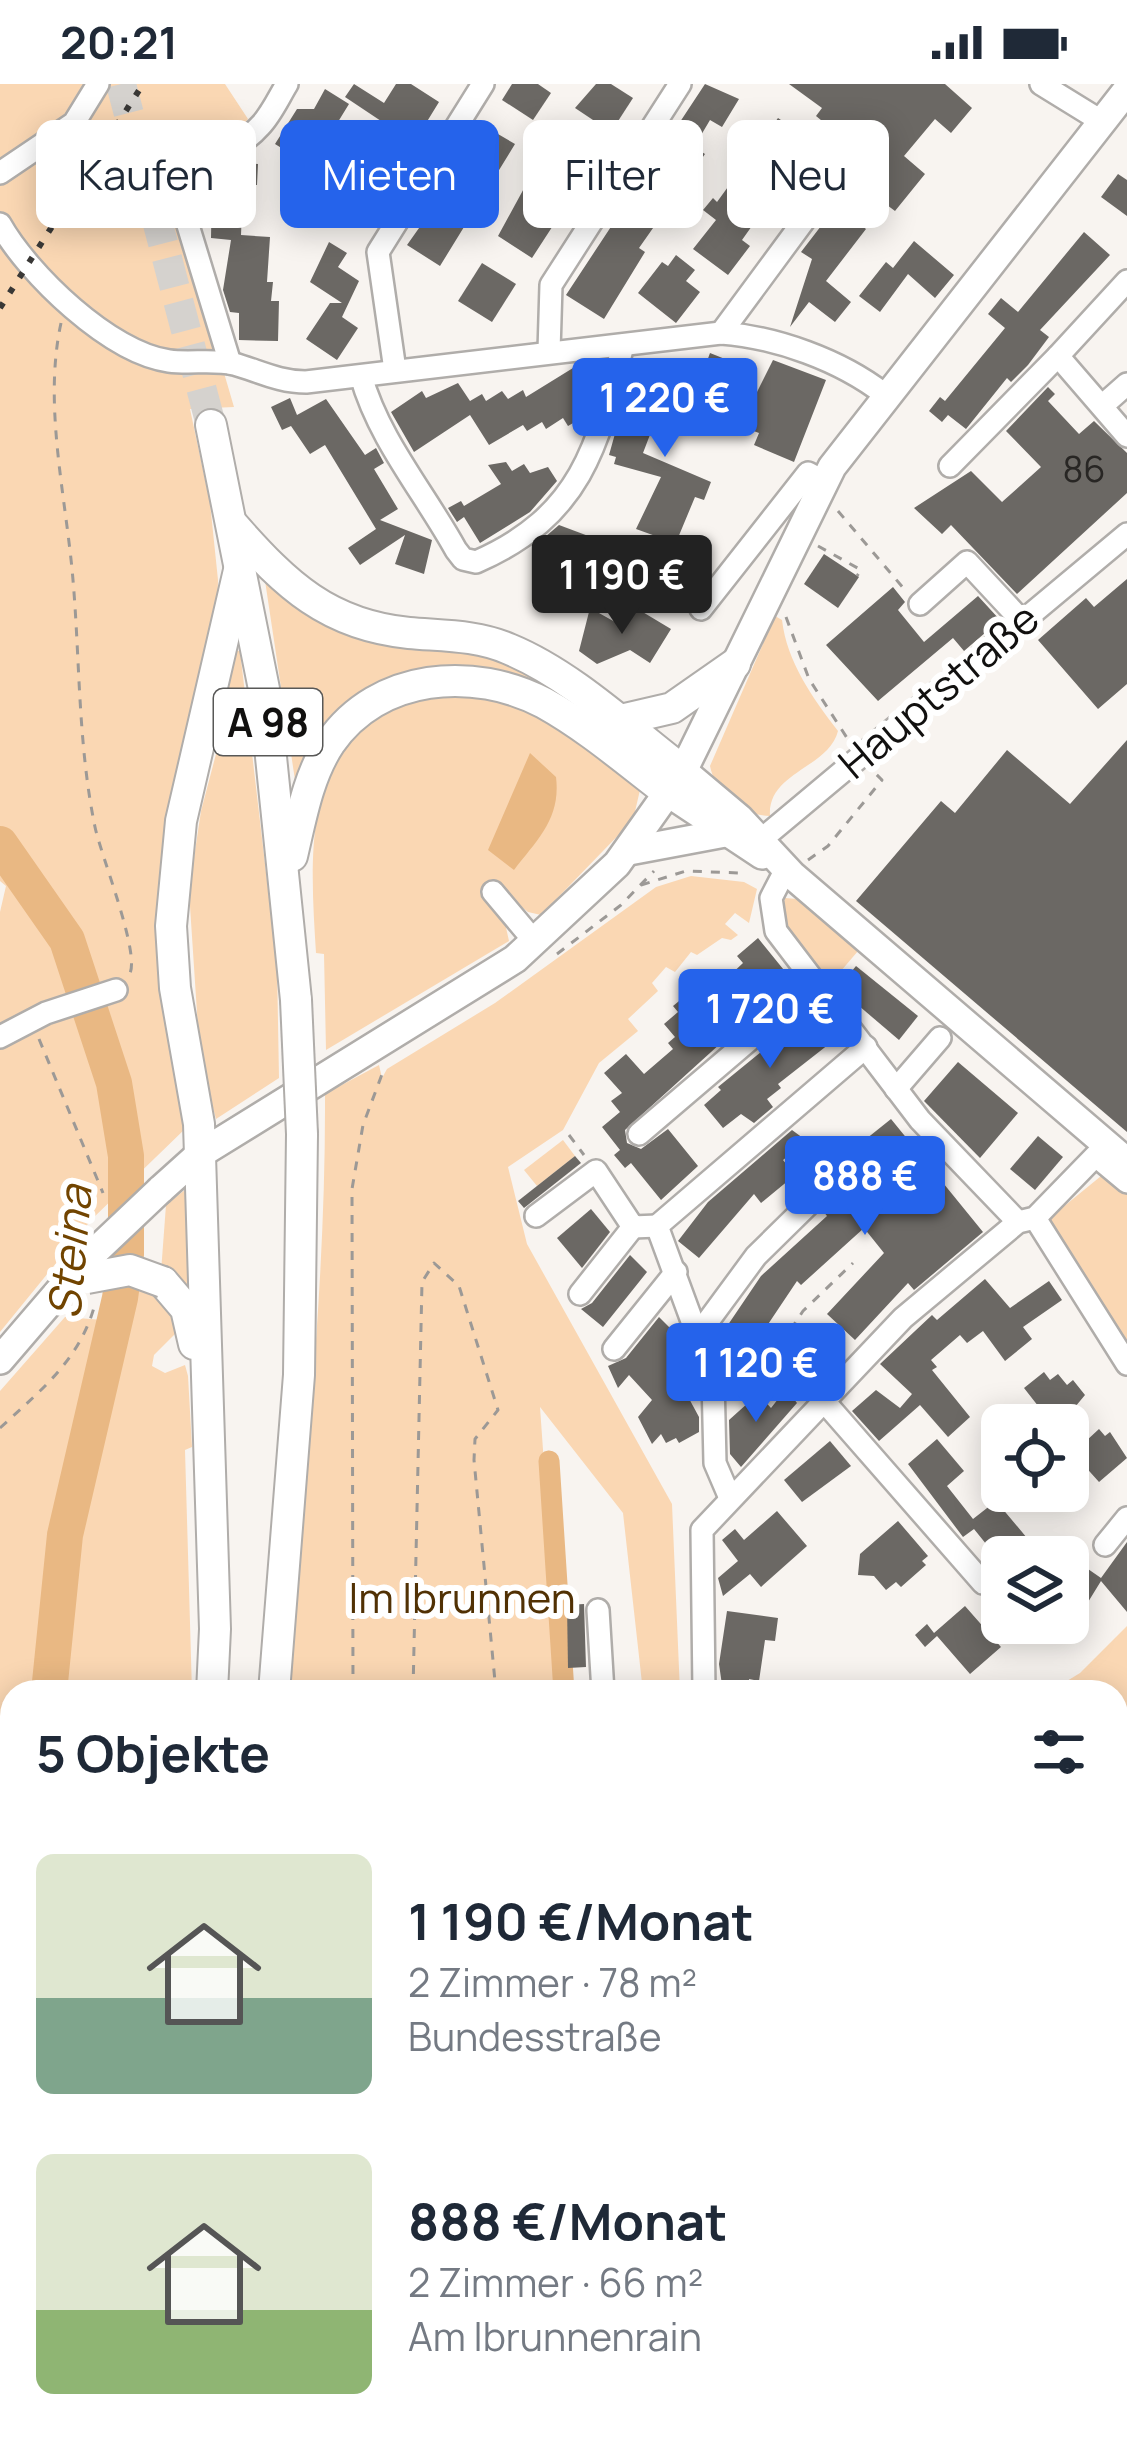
<!DOCTYPE html>
<html lang="de">
<meta charset="utf-8">
<style>
body{margin:0;font-family:Manrope,sans-serif;background:#f6f6f7;color:#1f2937;height:100vh;display:flex;flex-direction:column;font-size:45px;white-space:nowrap}
*{box-sizing:border-box;margin:0}
p{font-size:39px;color:#747a83}
.icon{flex:none;width:66px;height:66px;fill:none;stroke:currentColor;stroke-width:2;stroke-linecap:round;stroke-linejoin:round}
.map{position:relative;flex:1;overflow:hidden}
.details{position:absolute;left:0px;top:1596px;width:1128px;height:771px;display:flex;flex-direction:column;background:#fff;border-radius:36px 36px 0 0;box-shadow:0 6px 30px #0003}
.details>*{flex:none}
.guide{position:absolute;left:36px;top:36px;width:1056px;height:108px;display:flex;gap:24px}
.fabs{position:absolute;left:981px;top:1320px;display:grid;gap:24px}
.fabs a{display:grid;place-items:center;width:108px;height:108px;border-radius:18px;background:#fff;box-shadow:0 6px 30px #0003;font-size:60px}
.price{position:absolute;translate:-50% -102px;padding:0 27px;border-radius:12px;background:#2563eb;color:#fff;font-size:39px;line-height:78px;filter:drop-shadow(0 3px 6px #0008)}
.price::after{content:'';position:absolute;left:50%;top:72px;width:36px;height:27px;margin-left:-18px;background:inherit;clip-path:polygon(0 0,100% 0,50% 100%)}
.price.active{background:#222;color:#fff}
ul{padding:0;list-style:none}
li{display:flex;align-items:center;gap:36px;height:300px;padding:0 36px}
li span{display:grid;place-items:center;flex:none;width:336px;height:240px;border-radius:18px;color:#555}
li>.icon{margin-inline-start:auto}
span .icon{width:144px;height:144px;fill:#fffc;stroke-width:1}
li b{font-size:51px}
h2{display:flex;justify-content:space-between;align-items:center;height:144px;padding:0 36px;font-size:51px}
.chip{padding:0 42px;border-radius:18px;background:#fff;box-shadow:0 6px 30px #0003;font-size:42px;line-height:108px}
.chip.active{background:#2563eb;color:#fff}
.status{display:flex;justify-content:space-between;align-items:center;height:84px;padding:0 60px;background:#fff;direction:ltr}
.status svg{height:33px;fill:currentColor}
.map>svg:first-child{display:block}
.green{fill:#fad7b3}
.water{fill:#e9b883}
.lines{fill:none;stroke-linecap:round;stroke-linejoin:round}
.canal{stroke:#e9b883;stroke-width:21}
.river{stroke:#e9b883;stroke-width:36}
.building{fill:#6b6864}
.highway-tunnel{stroke:#d5d2ce;stroke-width:30;stroke-dasharray:30 15;stroke-linecap:butt}
.minor-casing{stroke:#b0adaa;stroke-width:26}
.major-casing{stroke:#b0adaa;stroke-width:32}
.highway-casing{stroke:#b0adaa;stroke-width:34}
.path{stroke:#9c9996;stroke-width:3;stroke-dasharray:9 9;stroke-linecap:butt}
.minor{stroke:#fff;stroke-width:21}
.major{stroke:#fff;stroke-width:27}
.highway{stroke:#fff;stroke-width:30}
.rail{stroke:#393836;stroke-width:6;stroke-dasharray:6 12;stroke-linecap:butt}
.major-bridge-casing{stroke:#b0adaa;stroke-width:32;stroke-linecap:butt}
.highway-bridge-casing{stroke:#b0adaa;stroke-width:34;stroke-linecap:butt}
.major-bridge{stroke:#fff;stroke-width:27}
.highway-bridge{stroke:#fff;stroke-width:30}
.labels{text-anchor:middle;dominant-baseline:central;stroke-width:12;stroke-linejoin:round;paint-order:stroke}
.number-label{font-size:36px;fill:#282624}
.shield{fill:#fff;stroke:#585857;stroke-width:3}
.shield-label{font-size:39px;font-weight:bold;fill:#11100f}
.street-label{font-size:42px;fill:#11100f;stroke:#fff}
.park-label{font-size:42px;fill:#513104;stroke:#fff}
.water-label{font-size:45px;font-style:italic;fill:#714400;stroke:#fff}
</style>
<div class="status"><b>20:21</b><svg viewBox="0 0 49 12"><path d="M0 12V9h3v3zM5 12V6h3v6zM10 12V3h3v9zM15 12V0h3v12zM26 1h20v11H26zM47 4h2v5h-2z"/></svg></div>
<div class="map">
<svg width="1127" height="2366" viewBox="0 0 1127 2366">
<rect width="100%" height="100%" fill="#f8f4f0"/>
<!-- green -->
<g class="green">
<path d="M0 0H225L248 35C217 74 181 61 175 122L234 323 190 325 210 419 218 496 217 532 184 672 187 1043 92 1135 0 1248V828L6 802 0 797Z"/>
<path d="M264 490C286 511 309 535 337 546 440 587 512 536 597 644L421 589 295 696Z"/>
<path d="M775 532 782 536C787 578 812 613 838 647 829 684 767 688 770 732 743 732 715 708 710 682Z"/>
<polygon points="231,566 240,567 277,882 279,994 216,1035 200,974 189,807 201,727 225,636"/>
<path d="M489 609 549 634 640 706 633 736 541 831 528 828 497 803 509 857 326 966 324 870 316 869C310 772 299 639 423 611 443 606 469 610 489 609Z"/>
<path d="M691 792 744 798 757 805 749 839 735 829 725 840 738 851 731 856 722 854 697 871 691 868 675 888 666 883 652 899 658 907 628 935 638 947 599 979 563 1046 508 1083 527 1160 672 1420 680 1608H643L623 1429 540 1323 560 1608H288C302 1406 326 1214 325 1010L379 981 382 994 387 985 495 919 656 803Z"/>
<path d="M785 814 797 815 858 867 829 901C812 879 775 842 785 814Z"/>
<polygon points="563,1056 575,1072 537,1102 524,1086"/>
<polygon points="1106,1088 1127,1106 1127,1268 1046,1137"/>
<polygon points="186,1105 193,1219 161,1188 166,1121"/>
<polygon points="130,1201 163,1217 178,1247 154,1271 152,1282 165,1289 185,1281 188,1292 192,1363 185,1366 192,1608 12,1608 12,1819 0,1809 0,1307 65,1233 103,1236 107,1204"/>
<polygon points="1127,1542 1127,2025 1116,2055 1116,1608 1049,1608 1080,1589"/>
<polygon points="1116,2285 1127,2289 1127,2366 177,2366 193,2355 1116,2355"/>
</g>
<!-- water -->
<path class="water" d="M530 669 556 693C561 734 538 755 514 786L488 766Z"/>
<g class="lines">
<!-- canal -->
<g class="canal">
<polyline points="549,1377 564,1608"/>
<polyline points="0,2271 12,2256"/>
</g>
<!-- river -->
<polyline class="river" points="0,760 67,856 114,999 126,1072 126,1170 120,1214 65,1451 49,1608"/>
</g>
<!-- building -->
<g class="building">
<polygon points="354,0 384,19 396,0 411,0 439,18 423,44 412,36 402,51 345,13"/>
<polygon points="512,0 538,0 551,9 533,36 502,16"/>
<polygon points="596,0 611,0 633,14 611,48 575,24"/>
<polygon points="705,0 739,15 722,43 710,36 694,63 705,70 639,164 645,168 604,235 566,211"/>
<polygon points="789,0 945,0 972,24 951,49 935,35 904,72 925,90 895,127 875,112 856,137 866,145 826,197 851,218 835,238 809,218 790,243 812,175 801,168 871,77 816,32 822,24"/>
<polygon points="325,5 349,20 325,59 381,96 360,128 327,107 341,85 303,62 296,73 275,60 297,25 314,25"/>
<polygon points="778,34 812,57 742,156 750,162 728,191 693,165 716,136 703,126 713,114 717,118"/>
<polygon points="479,39 515,60 440,182 407,161 436,120"/>
<polygon points="236,79 258,80 257,101 243,101 241,151 270,153 267,198 273,198 271,217 279,217 278,257 239,256 239,229 230,228 223,206 231,156 211,154 212,97 229,98 230,83"/>
<polygon points="548,79 561,86 536,124 556,137 532,174 498,152 528,97 534,101"/>
<polygon points="1118,90 1127,96 1127,132 1101,113"/>
<polygon points="1084,148 1110,171 1040,246 1049,253 1028,281 1011,298 1007,294 966,345 948,331 942,338 929,327 940,313 945,317 1005,244 988,230 1001,214 1018,228"/>
<polygon points="914,157 954,191 935,214 908,190 880,228 859,212 886,178 893,184"/>
<polygon points="329,158 347,169 338,183 359,197 342,233 358,244 337,276 306,255 330,219 342,219 310,198"/>
<polygon points="676,171 695,186 686,197 700,208 676,239 638,209 662,178 668,182"/>
<polygon points="482,179 516,200 492,238 458,217"/>
<polygon points="710,269 725,275 703,330 664,314 643,369 711,398 704,416 695,413 675,461 707,474 694,506 666,495 670,484 652,476 661,454 636,445 661,393 614,380 616,373 609,371 631,293 645,286 655,289 658,279 702,291"/>
<polygon points="773,276 826,296 794,378 754,361 759,349 740,342"/>
<polygon points="573,284 588,310 578,316 587,331 568,342 563,334 546,345 542,338 527,347 523,341 489,361 470,331 414,368 391,328 422,307 426,314 458,299 470,317 482,310 486,317 502,307 508,315 523,306 526,313"/>
<polygon points="1048,303 1055,310 1048,317 1079,350 1094,337 1127,369 1127,409 1017,510 951,441 942,450 914,424 971,387 1002,418 1041,383 1006,347"/>
<polygon points="290,314 297,331 326,315 365,371 376,364 384,379 374,385 398,425 380,436 432,456 424,490 395,480 405,451 360,481 348,464 376,445 325,361 310,370 291,342 282,346 271,323"/>
<polygon points="506,378 512,387 524,380 530,389 548,383 557,397 530,428 480,459 464,433 457,438 448,424 461,417 464,422 501,400 488,381"/>
<polygon points="559,441 599,456 590,478 538,459"/>
<polygon points="824,470 859,493 838,524 804,500"/>
<polygon points="1127,495 1127,600 1098,625 1038,556 1086,514 1094,523"/>
<polygon points="893,503 905,518 898,526 924,558 978,512 1000,536 964,567 953,554 878,617 826,561"/>
<polygon points="590,524 624,543 636,524 671,545 650,579 630,566 597,580 579,567"/>
<polygon points="1127,656 1127,1048 856,817 941,717 955,729 1007,666 1070,720"/>
<polygon points="758,854 792,896 773,913 767,905 746,919 726,895 743,879 737,872"/>
<polygon points="856,882 918,932 899,956 838,904"/>
<polygon points="695,904 732,949 625,1046 627,1059 641,1065 668,1045 698,1082 661,1116 631,1079 625,1084 614,1071 620,1066 602,1043 620,1028 611,1017 622,1009 604,989 626,970 644,990 673,965 668,959 675,953 664,940 678,928 673,922"/>
<polygon points="815,924 838,953 778,1000 781,1004 767,1015 773,1023 754,1039 741,1030 723,1044 704,1021 721,1006 718,1003"/>
<polygon points="958,978 1018,1029 980,1074 924,1017"/>
<polygon points="891,1035 983,1148 914,1206 908,1199 855,1256 827,1230 884,1169 864,1144 801,1201 797,1197 740,1282 723,1270 717,1257 761,1192 827,1132 823,1127 837,1112 821,1091"/>
<polygon points="792,1046 807,1057 783,1076 795,1091 761,1119 754,1110 699,1174 678,1157 708,1118"/>
<polygon points="1038,1052 1063,1073 1035,1106 1010,1085"/>
<polygon points="575,1072 581,1079 524,1124 518,1117"/>
<polygon points="591,1125 610,1148 582,1184 557,1154"/>
<polygon points="630,1171 647,1188 603,1243 581,1225 592,1219"/>
<polygon points="985,1195 1010,1224 1049,1197 1062,1216 1023,1243 1032,1255 1005,1277 983,1247 967,1259 960,1251 931,1276 937,1283 932,1286 970,1333 948,1353 920,1321 879,1357 852,1327 876,1306 900,1324 912,1310 880,1280 932,1231 937,1236"/>
<polygon points="659,1233 683,1257 698,1297 686,1309 699,1333 699,1348 679,1359 676,1354 666,1359 661,1350 652,1360 638,1333 652,1316 629,1291 618,1304 608,1282 626,1274"/>
<polygon points="803,1250 832,1273 815,1295 790,1266"/>
<polygon points="1044,1288 1050,1296 1058,1290 1067,1301 1073,1296 1085,1311 1060,1341 1053,1341 1024,1304"/>
<polygon points="786,1305 797,1319 741,1383 730,1370 729,1336 758,1310 771,1324"/>
<polygon points="1099,1345 1105,1352 1110,1348 1127,1374 1099,1398 1073,1369"/>
<polygon points="937,1355 964,1387 947,1402 973,1435 996,1417 1027,1454 999,1476 974,1445 963,1453 908,1380"/>
<polygon points="830,1357 851,1382 802,1418 784,1396"/>
<polygon points="777,1427 807,1462 761,1503 750,1490 723,1512 718,1494 738,1477 722,1456 735,1445 744,1456"/>
<polygon points="898,1437 928,1472 922,1477 926,1481 901,1503 896,1498 886,1506 874,1492 858,1491 860,1470"/>
<polygon points="1127,1458 1127,1528 1101,1497 1085,1523 1089,1528 1068,1545 1068,1491 1077,1502 1088,1485 1101,1494"/>
<polygon points="584,1520 586,1583 568,1584 567,1521"/>
<polygon points="965,1522 1001,1563 970,1590 937,1552 925,1563 915,1551 927,1540 934,1549"/>
<polygon points="727,1527 778,1534 775,1557 765,1556 759,1597 749,1595 750,1608 723,1608 719,1580"/>
</g>
<g class="lines">
<!-- highway-tunnel -->
<polyline class="highway-tunnel" points="121,0 211,341"/>
<!-- minor casing -->
<g class="minor-casing">
<g id="minor">
<polyline points="1041,0 1101,37"/>
<polyline points="0,89 74,39 98,0"/>
<path d="M0 140C28 190 110 269 169 277 190 280 213 275 234 280 259 287 279 298 306 298L721 249C776 253 840 276 884 310"/>
<polyline points="1127,197 1058,272 1127,352"/>
<polyline points="721,249 845,81"/>
<polyline points="549,267 551,201 680,0"/>
<path d="M230 279 183 125C190 68 228 78 260 42 271 31 279 13 287 0"/>
<polyline points="395,286 378,168 483,0"/>
<path d="M361 292C379 356 424 408 456 466L463 475 476 478C581 432 598 363 623 261"/>
<polyline points="1102,322 1127,300"/>
<polyline points="950,382 1058,272"/>
<polyline points="920,520 967,478 1021,536"/>
<polyline points="701,525 808,389 823,397"/>
<polyline points="751,764 1127,450"/>
<polyline points="786,785 771,814 776,847 920,1036 1018,1138"/>
<polyline points="493,808 535,858"/>
<polyline points="0,953 46,929 116,906"/>
<polyline points="896,1005 940,954"/>
<polyline points="639,1050 816,899"/>
<polyline points="1097,1073 1127,1098"/>
<polyline points="536,1132 596,1087 633,1143 657,1142"/>
<polyline points="1035,1134 1127,1280"/>
<polyline points="580,1210 633,1143"/>
<polyline points="700,1248 756,1172 816,1113"/>
<polyline points="614,1265 676,1188"/>
<polyline points="822,1315 983,1499"/>
<polyline points="730,1414 715,1379 713,1294 657,1142 866,963"/>
<polyline points="1105,1461 1127,1434"/>
<polyline points="598,1526 603,1608"/>
<polyline points="704,1608 702,1446 903,1234 1018,1138 1035,1134 1106,1061"/>
<polyline points="1116,1654 1127,1643"/>
</g>
</g>
<!-- major casing -->
<g class="major-casing">
<g id="major">
<polyline points="683,687 739,734 792,791 1127,1078"/>
<polyline points="670,710 762,771"/>
<polyline points="629,767 725,749"/>
<polyline points="160,1106 200,1070 515,875 617,780 683,687 832,383 1127,6"/>
<polyline points="0,1276 85,1177"/>
</g>
</g>
<!-- highway casing -->
<g class="highway-casing">
<g id="highway">
<polyline points="211,341 264,605 296,916"/>
<path d="M234 442C286 501 328 541 409 549 443 552 477 551 509 565 572 591 629 646 683 687"/>
<polyline points="616,637 672,624 735,580"/>
<path d="M292 772C301 734 308 692 330 659 378 589 474 582 544 619 589 644 629 679 670 710"/>
<polyline points="163,1198 186,1225 194,1260"/>
<polyline points="212,1608 215,1545 199,1040 175,904 171,842 181,737 240,482"/>
<polyline points="274,1608 299,1291 302,1050"/>
<polyline points="321,2355 324,2366"/>
</g>
</g>
<!-- path -->
<g class="path">
<path d="M61 239C43 322 66 412 73 496 80 578 78 661 95 743 101 772 142 873 129 891"/>
<polyline points="838,427 905,506"/>
<polyline points="818,462 861,486 857,492"/>
<polyline points="786,533 809,595 849,657"/>
<polyline points="808,776 828,762 882,696 874,688"/>
<polyline points="641,801 686,787 741,789"/>
<polyline points="557,870 621,821 654,787"/>
<polyline points="39,955 103,1109"/>
<polyline points="569,1051 584,1071"/>
<polyline points="734,1311 750,1307 803,1227 853,1179"/>
<path d="M0 1344C41 1306 80 1276 95 1220"/>
<polyline points="353,1608 352,1105 363,1041 384,985"/>
<polyline points="413,1608 422,1198 434,1179 459,1202 498,1326 475,1355 474,1376 496,1608"/>
<polyline points="1116,1796 1127,1790"/>
<polyline points="0,1817 9,1828 12,1851"/>
<polyline points="0,1932 12,1932"/>
<polyline points="0,1984 12,1998"/>
<polyline points="752,2355 752,2366"/>
<polyline points="16,2366 24,2355"/>
<polyline points="447,2366 451,2355"/>
</g>
<!-- minor -->
<use href="#minor" class="minor"/>
<!-- major -->
<use href="#major" class="major"/>
<!-- highway -->
<use href="#highway" class="highway"/>
<!-- rail -->
<polyline class="rail" points="0,224 143,0"/>
<!-- major-bridge casing -->
<g class="major-bridge-casing">
<polyline id="major-bridge" points="85,1177 160,1106"/>
</g>
<!-- highway-bridge casing -->
<g class="highway-bridge-casing">
<g id="highway-bridge">
<polyline points="296,916 302,1050"/>
<polyline points="87,1194 130,1186 163,1198"/>
</g>
</g>
<!-- major-bridge -->
<use href="#major-bridge" class="major-bridge"/>
<!-- highway-bridge -->
<use href="#highway-bridge" class="highway-bridge"/>
</g>
<g class="labels">
<!-- number labels -->
<g class="number-label">
<text x="1084" y="384">86</text>
</g>
<!-- shield labels -->
<rect class="shield" x="214" y="605" width="108" height="66" rx="9"/>
<g class="shield-label">
<text x="268" y="638">A 98</text>
</g>
<!-- street labels -->
<g class="street-label">
<text transform="translate(938 606) rotate(-40)">Hauptstraße</text>
</g>
<!-- park labels -->
<g class="park-label">
<text x="462" y="1513">Im Ibrunnen</text>
</g>
<!-- water labels -->
<g class="water-label">
<text transform="translate(69 1168) rotate(-85)">Steina</text>
</g>
</g>
</svg>
<div class="fabs">
<a><svg class="icon" aria-label="locate" viewBox="0 0 24 24"><circle cx="12" cy="12" r="6"/><path d="M12 2v4M12 18v4M2 12h4M18 12h4"/></svg></a>
<a><svg class="icon" aria-label="layers" viewBox="0 0 24 24"><path d="M12 4l9 5-9 5-9-5zM3 14l9 5 9-5"/></svg></a>
</div>
<b class="price" style="left:665px;top:376px">1 220 €</b>
<b class="price active" style="left:622px;top:553px">1 190 €</b>
<b class="price" style="left:770px;top:987px">1 720 €</b>
<b class="price" style="left:865px;top:1154px">888 €</b>
<b class="price" style="left:756px;top:1341px">1 120 €</b>
<div class="guide">
<a class="chip">Kaufen</a>
<a class="chip active">Mieten</a>
<a class="chip">Filter</a>
<a class="chip">Neu</a>
</div>
<section class="details">
<h2>5 Objekte<svg class="icon" aria-label="filters" viewBox="0 0 24 24"><path d="M4 7h16M4 17h16"/><circle cx="9" cy="7" r="2"/><circle cx="15" cy="17" r="2"/></svg></h2>
<ul>
<li><span style="background:linear-gradient(#dfe7d0 60%,#7fa58c 0)"><svg class="icon" aria-label="home" viewBox="0 0 24 24"><path d="M3 11l9-7 9 7M6 9v11h12V9"/></svg></span><div><b>1 190 €/Monat</b><p>2 Zimmer · 78 m²</p><p>Bundesstraße</p></div></li>
<li><span style="background:linear-gradient(#dfe7d0 65%,#8fb573 0)"><svg class="icon" aria-label="home" viewBox="0 0 24 24"><path d="M3 11l9-7 9 7M6 9v11h12V9"/></svg></span><div><b>888 €/Monat</b><p>2 Zimmer · 66 m²</p><p>Am Ibrunnenrain</p></div></li>
</ul>
</section>
</div>
